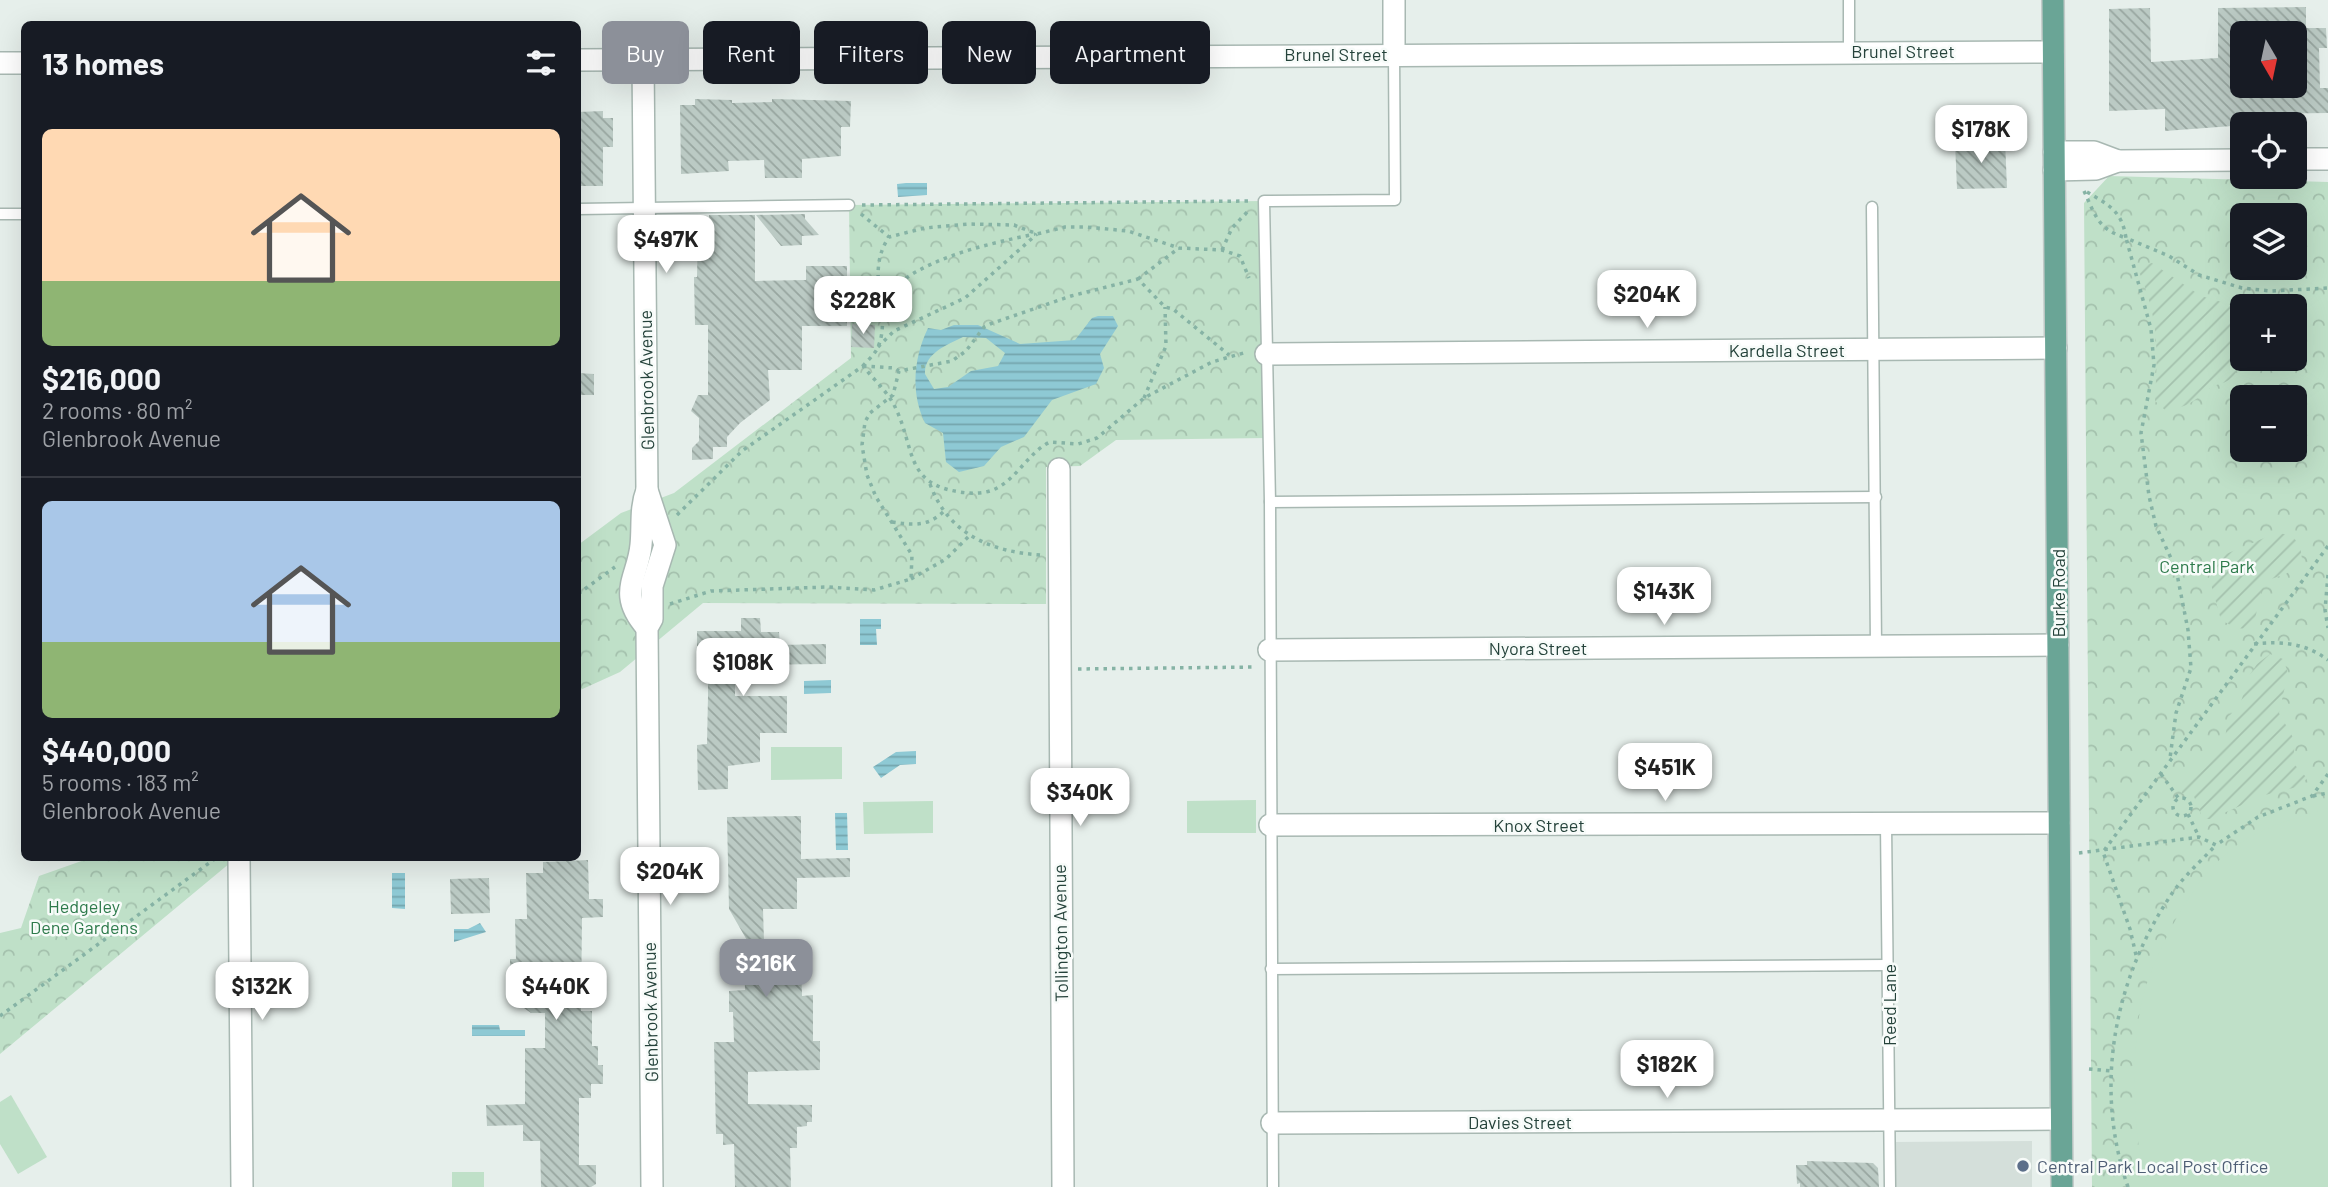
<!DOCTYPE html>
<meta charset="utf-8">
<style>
body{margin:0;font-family:Barlow,sans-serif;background:#242831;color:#f1f3f6;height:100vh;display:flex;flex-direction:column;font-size:26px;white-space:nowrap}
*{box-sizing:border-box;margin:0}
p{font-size:23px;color:#9ea1a6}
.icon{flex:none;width:38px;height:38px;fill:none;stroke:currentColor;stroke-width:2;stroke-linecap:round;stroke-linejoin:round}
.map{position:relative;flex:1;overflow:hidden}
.sheet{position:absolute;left:21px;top:21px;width:560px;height:840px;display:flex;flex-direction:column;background:#171b24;border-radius:10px;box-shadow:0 7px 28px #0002}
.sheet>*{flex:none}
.hud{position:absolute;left:602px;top:21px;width:665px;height:63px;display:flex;gap:14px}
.needle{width:46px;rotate:171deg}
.fabs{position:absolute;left:2230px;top:21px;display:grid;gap:14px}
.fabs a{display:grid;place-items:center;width:77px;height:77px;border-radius:10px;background:#171b24;box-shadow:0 7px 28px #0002;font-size:35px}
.price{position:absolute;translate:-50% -60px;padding:0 16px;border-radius:14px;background:#fff;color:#222;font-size:23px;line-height:46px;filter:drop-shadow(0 2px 4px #0008)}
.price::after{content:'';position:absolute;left:50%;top:42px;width:21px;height:16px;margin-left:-10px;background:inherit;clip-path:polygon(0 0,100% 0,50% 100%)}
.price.selected{background:#8c9099;color:#fff}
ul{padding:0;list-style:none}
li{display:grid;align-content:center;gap:14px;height:371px;padding:0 21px}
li+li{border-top:2px solid #363941}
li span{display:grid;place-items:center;height:217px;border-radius:10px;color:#555}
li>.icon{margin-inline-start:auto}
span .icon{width:126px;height:126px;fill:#fffc;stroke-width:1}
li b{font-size:30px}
h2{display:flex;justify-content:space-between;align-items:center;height:84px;padding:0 21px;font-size:30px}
.chip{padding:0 24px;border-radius:10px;background:#171b24;box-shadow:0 7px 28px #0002;font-size:24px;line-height:63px}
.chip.selected{background:#8c9099;color:#fff}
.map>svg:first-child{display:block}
.built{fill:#d4dfda}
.park{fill:url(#park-crowns);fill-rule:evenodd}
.garden{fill:url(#garden-furrows)}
.pitch{fill:#bfe0c8}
.water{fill:url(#water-rules);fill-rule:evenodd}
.building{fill:url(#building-back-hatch);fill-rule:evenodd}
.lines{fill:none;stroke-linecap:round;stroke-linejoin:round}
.service-casing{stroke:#a8b8b2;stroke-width:13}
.minor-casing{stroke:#a8b8b2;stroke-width:24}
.primary-casing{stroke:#c2cac8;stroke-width:24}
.path{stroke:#86b3a5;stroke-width:3.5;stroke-dasharray:3.5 5;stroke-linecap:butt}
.service{stroke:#fff;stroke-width:10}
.minor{stroke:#fff;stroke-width:21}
.primary{stroke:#6aa596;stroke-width:21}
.service-dot{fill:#5c6f8a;stroke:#f7fbf9;stroke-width:2.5}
.labels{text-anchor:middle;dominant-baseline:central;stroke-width:5;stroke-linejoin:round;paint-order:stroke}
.street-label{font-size:18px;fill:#24423a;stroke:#f7fbf9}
.park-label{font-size:18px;fill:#2d7a4b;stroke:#f7fbf9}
.service-label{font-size:18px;fill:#4e5e75;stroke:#f7fbf9;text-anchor:start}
</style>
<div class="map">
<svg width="2328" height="1187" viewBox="0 0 2328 1187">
<defs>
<pattern id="park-crowns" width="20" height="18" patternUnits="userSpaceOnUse" patternTransform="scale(1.75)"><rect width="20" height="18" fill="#bfe0c8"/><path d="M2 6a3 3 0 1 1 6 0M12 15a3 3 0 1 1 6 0" fill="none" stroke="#a4c1ad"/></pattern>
<pattern id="garden-furrows" width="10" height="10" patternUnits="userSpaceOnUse" patternTransform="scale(1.75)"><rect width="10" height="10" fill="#bfe0c8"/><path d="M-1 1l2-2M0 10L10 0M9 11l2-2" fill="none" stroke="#a4c1ad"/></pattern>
<pattern id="water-rules" width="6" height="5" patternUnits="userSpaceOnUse" patternTransform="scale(1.75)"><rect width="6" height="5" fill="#8ec9d4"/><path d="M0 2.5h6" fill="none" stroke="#74a5ad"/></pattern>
<pattern id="building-back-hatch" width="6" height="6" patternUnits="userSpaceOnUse" patternTransform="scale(1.75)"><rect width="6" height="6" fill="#bbcac4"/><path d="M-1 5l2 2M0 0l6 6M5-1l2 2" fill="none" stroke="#98a6a0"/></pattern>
</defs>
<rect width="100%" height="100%" fill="#e6efeb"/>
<!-- built -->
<polygon class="built" points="2032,1141 2032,1187 1894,1187 1894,1142"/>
<!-- park -->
<g class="park">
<path d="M2109 176 2328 182V1187H2092L2084 203ZM2242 215H2294V268H2242ZM2242 306H2294V359H2242ZM2242 397H2294V450H2242Z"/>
<polygon points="1264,201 1267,438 1116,440 1080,466 1046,467 1046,604 703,603 620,672 578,691 578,545 621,513 674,493 851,358 849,205"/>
<polygon points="90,858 236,858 0,1054 0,933 21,928 39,876"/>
</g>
<!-- garden -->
<g class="garden">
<path d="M2152 263 2201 296 2242 308C2242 330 2248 368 2229 380 2223 384 2215 384 2209 389 2194 401 2185 409 2165 410L2155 401C2158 347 2159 320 2138 269L2142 265Z"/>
<path d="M2294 400C2327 427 2292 472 2252 452L2250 450H2294Z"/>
<polygon points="2276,533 2291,535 2300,545 2302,559 2286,574 2268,580 2262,589 2254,623 2248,629 2236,628 2221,620 2209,577 2226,554"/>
<polygon points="2270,654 2283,659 2288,673 2279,713 2295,741 2293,763 2307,778 2301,786 2265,795 2210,819 2203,819 2193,794 2182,793 2180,780 2225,739 2228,717 2240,705 2249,676 2257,664"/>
</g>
<!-- pitch -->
<g class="pitch">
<polygon points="771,747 842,747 842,779 771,780"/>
<polygon points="1256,800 1256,833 1187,833 1187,801"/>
<polygon points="933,801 933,833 864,834 863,802"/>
<path d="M2328 808V1187H2148C2131 1140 2130 1033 2146 986 2163 938 2196 872 2239 844 2265 826 2298 817 2328 808Z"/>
<polygon points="11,1095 47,1157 18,1174 0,1144 0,1102"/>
<rect x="452" y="1172" width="32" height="15"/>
</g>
<!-- water -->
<g class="water">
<polygon points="906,183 927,183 927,195 898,197 897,184"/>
<path d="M1098 316H1113L1118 326 1100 354 1104 368 1096 384 1052 400 1024 437 1001 447 984 466 959 472 946 462 943 433 925 423C910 392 914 357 928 328L941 330 954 325H978L1020 344 1075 340 1092 318ZM963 337 986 338 1005 353 998 366 971 371 948 387 934 389 925 374C924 353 947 345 963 337Z"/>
<polygon points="860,619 881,619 881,629 876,629 877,645 860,645"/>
<polygon points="831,680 831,693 804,694 804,681"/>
<polygon points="916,751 916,764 900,765 881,778 873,767 896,752"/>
<polygon points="835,813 847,813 848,850 836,850"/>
<polygon points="392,873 405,873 405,909 392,908"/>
<polygon points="480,923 486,932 454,942 454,929 468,929"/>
<polygon points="472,1025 499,1025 500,1030 525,1030 525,1036 472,1036"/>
</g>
<!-- building -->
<g class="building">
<path d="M2306 7V28H2326L2327 48H2319L2320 88H2328V113L2259 114V124L2165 131V109L2109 111V9L2150 8 2151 62 2218 58V8ZM2242 33H2294V86H2242Z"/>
<polygon points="695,99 732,100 732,103 772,102 772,99 851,101 850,127 841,127 841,156 802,159 802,178 765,178 764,160 728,161 729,171 681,174 680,105 695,105"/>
<polygon points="603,111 603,118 613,118 613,147 603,147 603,186 578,186 578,112"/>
<polygon points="2005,140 2007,188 1957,189 1955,142"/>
<polygon points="805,214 805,219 819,235 802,236 802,245 781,246 756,215"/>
<polygon points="709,215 755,215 755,281 806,280 806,266 847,266 847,326 802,326 802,370 768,370 770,400 740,423 727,437 727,447 713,447 713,459 692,460 692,448 699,441 699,418 691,411 698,395 708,395 708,325 695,325 694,277 697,277 698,231 709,231"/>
<polygon points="852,324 875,325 874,348 851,347"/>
<polygon points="578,373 594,374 594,395 578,395"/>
<polygon points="741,618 760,618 761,632 779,632 780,645 826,644 826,664 735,665 735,696 787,696 787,733 760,733 760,762 728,766 728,789 698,790 697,745 707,744 708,696 708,646 697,646 697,631 741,631"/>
<polygon points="801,816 801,859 850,858 850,877 797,878 797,909 763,909 764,942 793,941 794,964 801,964 802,996 813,995 813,1041 820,1041 820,1070 748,1072 748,1104 812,1105 812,1122 807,1122 807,1126 797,1127 797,1148 790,1148 791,1187 735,1187 734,1144 723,1145 723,1134 716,1134 714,1042 734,1042 733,1012 729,1012 729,991 745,990 744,956 756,956 729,909 727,817"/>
<polygon points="588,860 589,899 603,899 603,917 582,918 581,1011 592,1011 592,1046 598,1046 598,1065 603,1065 603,1084 591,1084 591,1098 579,1098 579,1165 596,1165 596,1184 591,1187 541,1187 540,1141 523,1141 523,1125 487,1126 486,1105 525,1104 525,1048 545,1048 545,1013 531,1013 524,1008 524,977 510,977 510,959 516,959 515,919 527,919 526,873 543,873 543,862"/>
<polygon points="489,878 490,913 451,914 450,879"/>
<polygon points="1807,1161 1873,1163 1878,1168 1879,1187 1800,1187 1800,1183 1797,1184 1796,1165 1807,1165"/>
</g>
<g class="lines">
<!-- service casing -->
<g class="service-casing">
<g id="service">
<polyline points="1849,51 1849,0"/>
<polyline points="1872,207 1876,646"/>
<polyline points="578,209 849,205"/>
<polyline points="0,214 24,214"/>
<polyline points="1270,502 1876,497"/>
<polyline points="1886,824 1890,1187"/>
<polyline points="1271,969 1888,965"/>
<polyline points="1273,1187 1270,502 1264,201 1395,200 1394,54"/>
</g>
</g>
<!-- minor casing -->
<g class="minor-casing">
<g id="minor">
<polyline points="1394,0 1394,54"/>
<polyline points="578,60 2053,52"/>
<path d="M643 60 647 490C640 508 643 526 641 545 638 578 616 593 647 628"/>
<polyline points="0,63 24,63"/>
<polyline points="2054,152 2094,152 2118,161"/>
<polyline points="2294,159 2328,159"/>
<polyline points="2054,170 2096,169 2118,161 2242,160"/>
<polyline points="1266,354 2056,348"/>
<polyline points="1059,469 1063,1187"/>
<polyline points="647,490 665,545 652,586 652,619 647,628 652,1187"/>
<polyline points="1269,650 2058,645"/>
<polyline points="1270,825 2059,823"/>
<polyline points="239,858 242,1187"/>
<polyline points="1272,1123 2061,1119"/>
</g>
</g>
<!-- primary casing -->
<g class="primary-casing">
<polyline id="primary" points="2053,0 2062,1187"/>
</g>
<!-- path -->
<g class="path">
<path d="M2084 191C2096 217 2098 229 2126 238L2151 329 2154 365 2141 433 2149 496 2156 526 2176 569 2188 630 2191 668 2176 713 2170 758"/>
<path d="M2087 192C2109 205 2122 211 2126 238L2169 256 2199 275 2242 288 2271 291 2328 288"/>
<polyline points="862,205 1250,201"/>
<polyline points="861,214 889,237"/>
<polyline points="1222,250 1232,228 1250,209"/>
<polyline points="1138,279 1179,248"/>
<path d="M880 300C917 259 983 245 1035 234"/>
<polyline points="878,347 894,331 965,298 1037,234"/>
<path d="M863 366C867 361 874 355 877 349 894 315 863 275 889 237L925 228 969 224 1014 225 1037 234 1065 227H1086L1128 231 1179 248 1222 250 1240 256 1249 278"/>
<polyline points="863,366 894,368 899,371 952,361 966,351 984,327 990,324 1071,296 1138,279 1165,307 1173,309 1229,355"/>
<polyline points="1144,398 1166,346 1165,307"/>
<path d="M930 484C948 534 991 552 1041 555"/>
<path d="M677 515 742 451 863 366C874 380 889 393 896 409 915 449 905 484 960 492 972 494 986 494 997 488 1018 477 1029 452 1050 442L1078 444 1097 438 1144 398 1212 362 1247 352"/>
<path d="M892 522C913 525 928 527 944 511"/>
<polyline points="2328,575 2325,610 2328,628"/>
<polyline points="911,579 946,559 969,536"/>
<polyline points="578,594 615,567"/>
<polyline points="670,604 711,591 828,587 874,590 911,579 912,555 876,497 867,475 862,445 865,422 870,413 893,395 899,371"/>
<path d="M2254 644C2282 641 2305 643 2328 660"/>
<polyline points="1078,669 1256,667"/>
<polyline points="2161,774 2179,799"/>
<polyline points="2313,796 2328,793"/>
<circle cx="2182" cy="807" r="9"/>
<polyline points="2188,814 2199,837"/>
<polyline points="2079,853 2199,837 2216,845 2258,817 2312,796 2328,774"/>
<polyline points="2136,955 2130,929 2103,852 2328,546"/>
<polyline points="0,1016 216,858"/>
<polyline points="2089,1069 2111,1071"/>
<path d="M2128 1187C2093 1087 2114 978 2173 892 2185 875 2202 860 2216 845"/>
</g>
<!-- service -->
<use href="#service" class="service"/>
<!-- minor -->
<use href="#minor" class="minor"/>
<!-- primary -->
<use href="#primary" class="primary"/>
</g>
<!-- markers -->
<circle class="service-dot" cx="2023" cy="1166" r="7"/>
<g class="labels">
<!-- street labels -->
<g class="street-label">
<text x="1903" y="51">Brunel Street</text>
<text x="1336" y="54">Brunel Street</text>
<text x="1787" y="350">Kardella Street</text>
<text transform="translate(646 380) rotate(-91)">Glenbrook Avenue</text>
<text transform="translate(2058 593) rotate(-90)">Burke Road</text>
<text x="1538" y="648">Nyora Street</text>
<text x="1539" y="825">Knox Street</text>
<text transform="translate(1060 933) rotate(-91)">Tollington Avenue</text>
<text transform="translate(1889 1005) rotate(-90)">Reed Lane</text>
<text transform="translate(650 1012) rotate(-91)">Glenbrook Avenue</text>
<text x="1520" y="1122">Davies Street</text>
</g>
<!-- park labels -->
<g class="park-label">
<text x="2207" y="566">Central Park</text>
<text x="84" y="906">Hedgeley<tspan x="84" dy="21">Dene Gardens</tspan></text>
</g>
<!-- service labels -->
<g class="service-label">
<text x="2037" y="1166">Central Park Local Post Office</text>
</g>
</g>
</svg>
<div class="fabs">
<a><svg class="needle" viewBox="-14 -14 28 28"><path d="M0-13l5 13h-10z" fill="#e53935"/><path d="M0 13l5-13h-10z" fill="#9ea1a6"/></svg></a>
<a><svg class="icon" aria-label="locate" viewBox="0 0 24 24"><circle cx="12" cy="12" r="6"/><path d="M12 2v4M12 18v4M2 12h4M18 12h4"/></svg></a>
<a><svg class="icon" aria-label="layers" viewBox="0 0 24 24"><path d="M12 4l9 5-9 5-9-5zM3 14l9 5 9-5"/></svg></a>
<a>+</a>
<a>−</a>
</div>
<b class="price" style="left:1981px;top:165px">$178K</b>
<b class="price" style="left:666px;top:275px">$497K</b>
<b class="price" style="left:1647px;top:330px">$204K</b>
<b class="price" style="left:863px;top:336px">$228K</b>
<b class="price" style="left:1664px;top:627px">$143K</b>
<b class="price" style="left:743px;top:698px">$108K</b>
<b class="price" style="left:1665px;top:803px">$451K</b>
<b class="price" style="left:1080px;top:828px">$340K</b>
<b class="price" style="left:670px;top:907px">$204K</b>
<b class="price selected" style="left:766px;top:999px">$216K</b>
<b class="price" style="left:262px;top:1022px">$132K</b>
<b class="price" style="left:556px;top:1022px">$440K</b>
<b class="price" style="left:1667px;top:1100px">$182K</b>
<div class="hud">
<a class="chip selected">Buy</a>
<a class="chip">Rent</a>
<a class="chip">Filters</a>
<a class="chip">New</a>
<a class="chip">Apartment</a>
</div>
<section class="sheet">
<h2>13 homes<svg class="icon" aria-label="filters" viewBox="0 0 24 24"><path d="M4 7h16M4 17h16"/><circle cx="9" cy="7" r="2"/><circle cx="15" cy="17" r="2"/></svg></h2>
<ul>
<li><span style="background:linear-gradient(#ffd9b3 70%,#8fb573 0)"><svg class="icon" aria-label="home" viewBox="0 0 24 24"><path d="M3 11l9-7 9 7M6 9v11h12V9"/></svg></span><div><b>$216,000</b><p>2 rooms · 80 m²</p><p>Glenbrook Avenue</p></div></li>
<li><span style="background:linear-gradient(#a9c7e8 65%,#8fb573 0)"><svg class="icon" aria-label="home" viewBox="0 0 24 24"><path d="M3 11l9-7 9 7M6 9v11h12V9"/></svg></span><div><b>$440,000</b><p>5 rooms · 183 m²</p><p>Glenbrook Avenue</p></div></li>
</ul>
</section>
</div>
